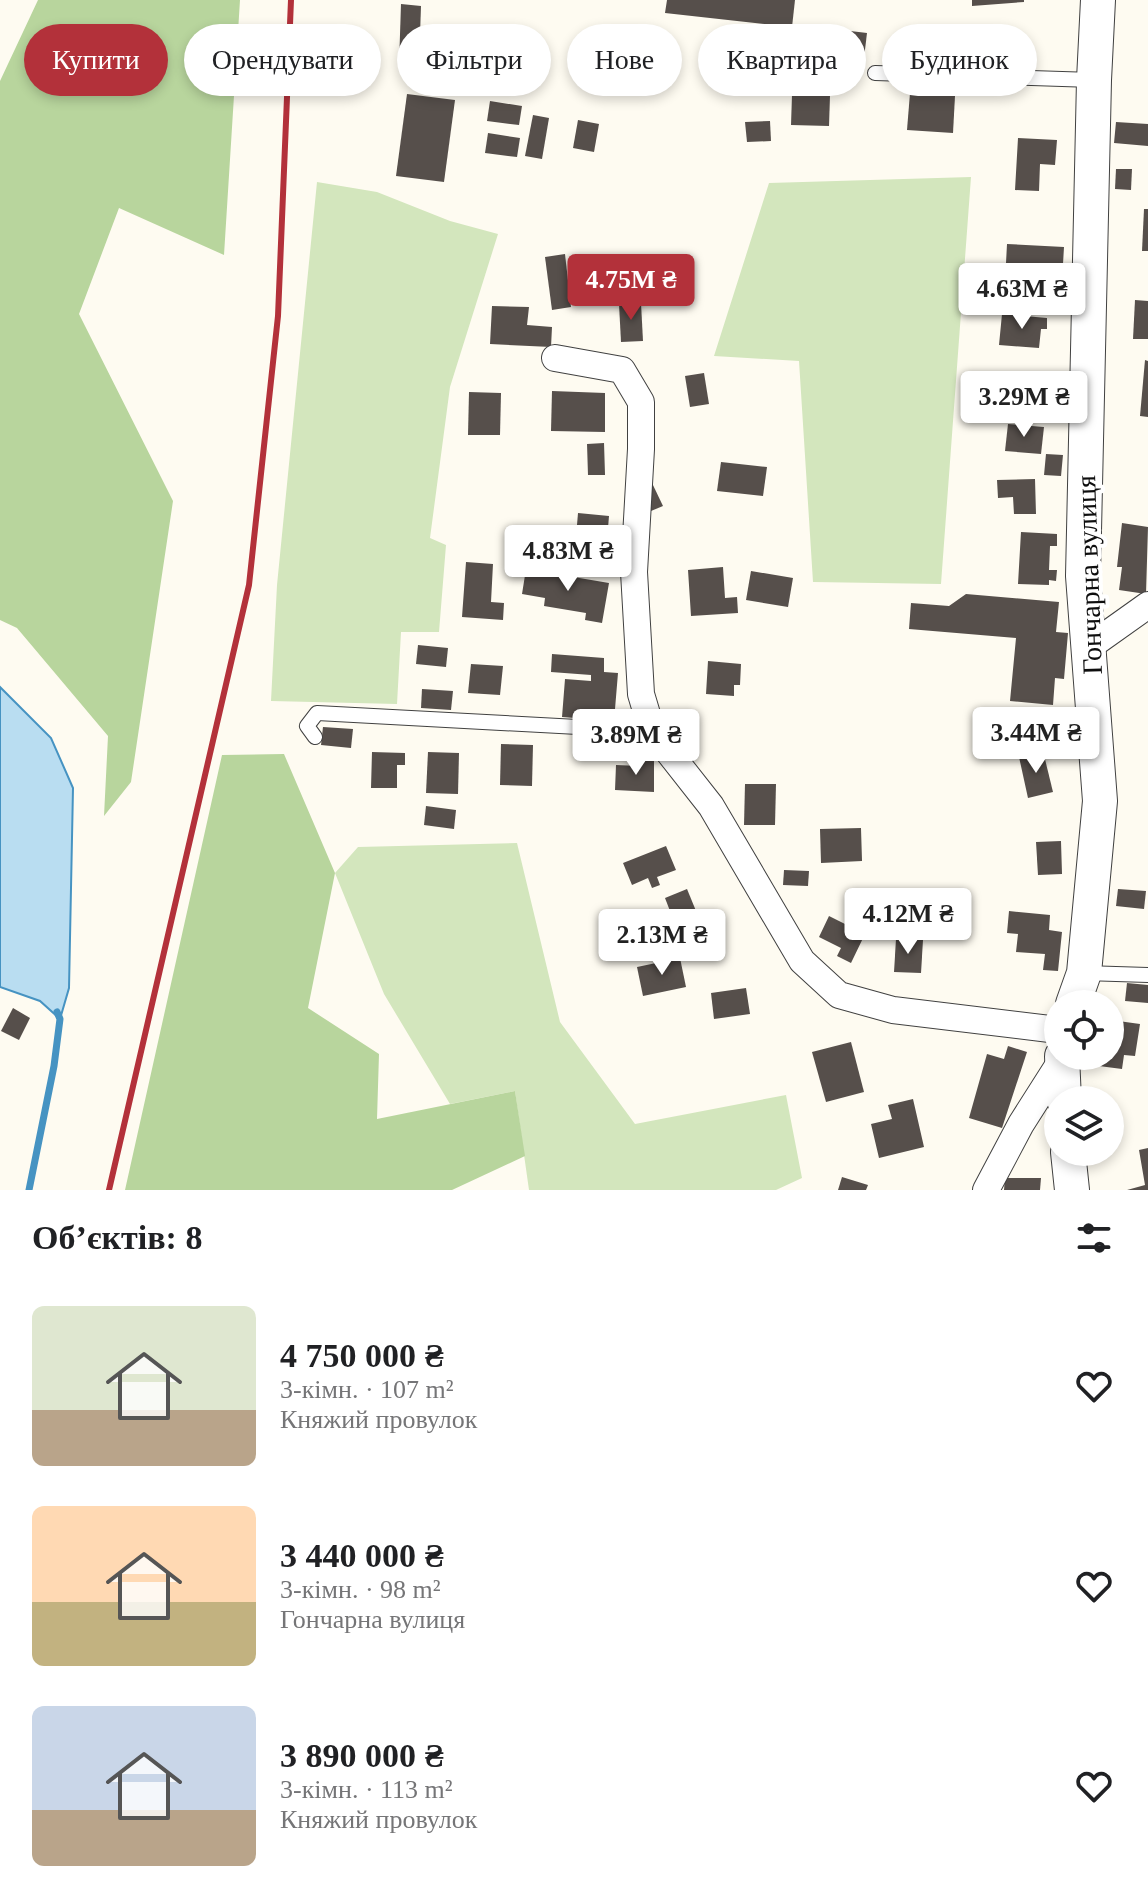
<!DOCTYPE html>
<html lang="uk">
<meta charset="utf-8">
<style>
body{margin:0;font-family:"Times New Roman",serif;background:#f2f2f2;color:#202124;height:100vh;display:flex;flex-direction:column;font-size:30px;white-space:nowrap}
*{box-sizing:border-box;margin:0}
p{font-size:26px;color:#757577}
.icon{flex:none;width:44px;height:44px;fill:none;stroke:currentColor;stroke-width:2;stroke-linecap:round;stroke-linejoin:round}
.map{position:relative;height:1190px;overflow:hidden}
.sheet{display:flex;flex-direction:column;background:#fff;flex:1}
.sheet>*{flex:none}
.top-card{position:absolute;left:24px;top:24px;width:1100px;height:72px;display:flex;gap:16px}
.buttons{position:absolute;left:1044px;top:990px;display:grid;gap:16px}
.buttons a{display:grid;place-items:center;width:80px;height:80px;border-radius:50%;background:#fff;box-shadow:0 4px 12px #0003;font-size:40px}
.price{position:absolute;translate:-50% -68px;padding:0 18px;border-radius:8px;background:#fff;color:#222;font-size:26px;line-height:52px;filter:drop-shadow(0 2px 4px #0008)}
.price::after{content:'';position:absolute;left:50%;top:48px;width:24px;height:18px;margin-left:-12px;background:inherit;clip-path:polygon(0 0,100% 0,50% 100%)}
.price.on{background:#b3313a;color:#fff}
ul{padding:0;list-style:none}
li{display:flex;align-items:center;gap:24px;height:200px;padding:0 32px}
li span{display:grid;place-items:center;flex:none;width:224px;height:160px;border-radius:12px;color:#555}
li>.icon{margin-inline-start:auto}
span .icon{width:96px;height:96px;fill:#fffc;stroke-width:1}
li b{font-size:34px}
h2{display:flex;justify-content:space-between;align-items:center;height:96px;padding:0 32px;font-size:34px}
.chip{padding:0 28px;border-radius:36px;background:#fff;box-shadow:0 4px 12px #0003;font-size:28px;line-height:72px}
.chip.on{background:#b3313a;color:#fff}
.map>svg:first-child{display:block}
.green{fill:#d3e6bd}
.forest{fill:#b8d59d}
.water{fill:#b9ddf1;stroke:#4693c2;stroke-width:2}
.lines{fill:none;stroke-linecap:round;stroke-linejoin:round}
.stream{stroke:#4693c2;stroke-width:7}
.building{fill:#564f4b}
.service-casing{stroke:#414141;stroke-width:16}
.minor-casing{stroke:#414141;stroke-width:28}
.tertiary-casing{stroke:#414141;stroke-width:36}
.service{stroke:#fff;stroke-width:14}
.minor{stroke:#fff;stroke-width:26}
.tertiary{stroke:#fff;stroke-width:34}
.rail{stroke:#b3313a;stroke-width:6}
.labels{text-anchor:middle;dominant-baseline:central;stroke-width:8;stroke-linejoin:round;paint-order:stroke}
.street-label{font-size:28px;fill:#0e0e0e;stroke:#fff}
</style>
<div class="map">
<svg width="1148" height="1190" viewBox="0 0 1148 1190">
<rect width="100%" height="100%" fill="#fefbf1"/>
<!-- green -->
<g class="green">
<polygon points="971,177 941,584 813,582 799,361 714,356 769,183"/>
<polygon points="317,182 377,192 450,221 498,234 450,387 430,538 446,545 439,632 401,632 397,704 271,701 277,585"/>
<polygon points="517,843 560,1022 635,1124 786,1095 802,1178 776,1190 529,1190 515,1091 450,1104 384,994 335,873 358,847"/>
</g>
<!-- forest -->
<g class="forest">
<polygon points="38,0 240,0 224,255 119,208 79,314 173,501 131,782 104,816 108,736 17,628 0,620 0,81"/>
<polygon points="284,754 335,873 308,1008 379,1054 377,1119 515,1091 525,1156 452,1190 125,1190 222,755"/>
</g>
<!-- water -->
<polygon class="water" points="0,687 51,738 73,788 69,988 60,1019 40,1001 0,987"/>
<g class="lines">
<!-- stream -->
<polyline class="stream" points="29,1190 54,1066 60,1019 57,1012"/>
</g>
<!-- building -->
<g class="building">
<polygon points="667,0 795,0 792,27 665,13"/>
<polygon points="972,0 1024,0 1024,2 972,6"/>
<polygon points="401,4 421,6 419,65 399,65"/>
<polygon points="842,30 867,33 864,58 839,56"/>
<polygon points="910,93 955,96 953,133 907,130"/>
<polygon points="407,94 455,100 444,182 396,176"/>
<polygon points="792,95 830,96 829,126 791,125"/>
<polygon points="490,101 522,106 519,125 487,121"/>
<polygon points="533,115 549,118 542,159 525,156"/>
<polygon points="578,120 599,124 594,152 573,148"/>
<polygon points="770,121 771,141 747,142 745,122"/>
<polygon points="1116,122 1148,124 1148,146 1114,143"/>
<polygon points="488,133 520,138 517,157 485,153"/>
<polygon points="1018,138 1057,140 1055,165 1040,164 1039,191 1015,190"/>
<polygon points="1116,169 1132,169 1131,190 1115,189"/>
<polygon points="1144,209 1148,209 1148,251 1142,251"/>
<polygon points="1007,244 1064,247 1063,264 1055,263 1054,285 1005,282"/>
<polygon points="565,254 571,307 552,310 545,257"/>
<polygon points="1135,300 1148,301 1148,339 1133,339"/>
<polygon points="641,303 643,341 621,342 619,304"/>
<polygon points="492,306 529,307 527,325 552,327 551,347 490,344"/>
<polygon points="1002,314 1047,318 1047,329 1041,329 1039,348 999,345"/>
<polygon points="1145,360 1148,361 1148,417 1140,416"/>
<polygon points="704,373 709,404 690,407 685,376"/>
<polygon points="552,391 605,393 605,432 551,431"/>
<polygon points="469,392 501,393 500,435 468,435"/>
<polygon points="1013,396 1043,399 1042,417 1011,415"/>
<polygon points="1008,424 1044,427 1041,454 1005,451"/>
<polygon points="604,443 605,475 588,475 587,444"/>
<polygon points="1046,454 1063,455 1061,476 1044,475"/>
<polygon points="721,462 767,467 763,496 717,491"/>
<polygon points="1035,479 1036,514 1014,514 1013,497 998,498 997,480"/>
<polygon points="652,483 663,506 651,511 641,488"/>
<polygon points="578,513 609,516 606,552 575,549"/>
<polygon points="1122,523 1148,527 1146,594 1119,590 1122,567 1117,567"/>
<polygon points="1021,532 1057,534 1057,546 1050,546 1049,570 1057,570 1056,581 1049,580 1049,585 1018,584"/>
<polygon points="466,562 493,564 491,602 504,603 503,620 462,617"/>
<polygon points="723,567 725,598 737,597 738,613 691,616 688,570"/>
<polygon points="526,569 609,583 602,623 585,620 586,613 544,606 545,598 522,594"/>
<polygon points="751,571 793,578 788,607 746,600"/>
<polygon points="966,594 1059,602 1056,632 1068,633 1064,679 1055,678 1053,705 1010,701 1016,638 909,629 911,603 949,606"/>
<polygon points="418,645 448,648 446,667 416,664"/>
<polygon points="552,654 604,658 604,672 618,673 614,721 562,717 565,679 591,681 591,675 551,672"/>
<polygon points="708,661 741,664 740,685 734,685 734,696 706,694"/>
<polygon points="471,664 503,666 500,695 468,693"/>
<polygon points="422,689 453,691 451,710 421,708"/>
<polygon points="323,727 353,729 351,748 321,745"/>
<polygon points="501,744 533,745 532,786 500,785"/>
<polygon points="1043,751 1053,792 1028,798 1019,757"/>
<polygon points="372,752 405,753 405,765 397,765 397,788 371,788"/>
<polygon points="428,752 459,753 458,794 426,793"/>
<polygon points="640,758 654,759 654,792 615,790 616,765 640,766"/>
<polygon points="745,784 776,784 775,825 744,825"/>
<polygon points="426,806 456,810 454,829 424,825"/>
<polygon points="861,828 862,861 821,863 820,829"/>
<polygon points="1061,841 1062,874 1038,875 1036,842"/>
<polygon points="666,846 676,870 657,877 660,885 652,888 648,878 632,885 623,863"/>
<polygon points="784,870 809,871 808,886 783,885"/>
<polygon points="687,889 703,928 680,937 665,898"/>
<polygon points="1118,889 1146,891 1144,909 1116,906"/>
<polygon points="1009,911 1050,915 1049,930 1062,932 1058,971 1043,970 1045,954 1016,952 1018,934 1007,933"/>
<polygon points="829,916 865,934 851,963 837,956 841,948 819,937"/>
<polygon points="896,939 923,940 921,973 894,972"/>
<polygon points="680,958 686,987 643,996 637,967"/>
<polygon points="1127,983 1148,985 1148,1003 1125,1001"/>
<polygon points="746,988 750,1014 714,1019 711,993"/>
<polygon points="13,1008 30,1018 19,1040 1,1031"/>
<polygon points="1111,1020 1140,1024 1135,1056 1124,1055 1122,1069 1099,1066 1100,1056 1110,1056"/>
<polygon points="851,1042 864,1092 826,1102 812,1052"/>
<polygon points="1008,1046 1027,1052 1002,1128 969,1118 987,1054 1004,1059"/>
<polygon points="913,1099 924,1147 879,1158 871,1124 892,1119 888,1105"/>
<polygon points="1148,1148 1148,1190 1127,1190 1145,1185 1139,1150"/>
<polygon points="842,1177 868,1185 866,1190 838,1190"/>
<polygon points="1005,1178 1041,1178 1040,1190 1004,1190"/>
</g>
<g class="lines">
<!-- service casing -->
<g class="service-casing">
<g id="service">
<polyline points="875,73 1093,80"/>
<polyline points="315,737 307,726 317,713 652,731"/>
<polyline points="1084,973 1148,975"/>
</g>
</g>
<!-- minor casing -->
<g class="minor-casing">
<g id="minor">
<polyline points="555,358 622,370 641,402 641,449 634,572 641,694 652,731 711,806 802,961 839,995 893,1010 1058,1030"/>
<polyline points="1089,647 1148,605"/>
<polyline points="986,1190 1021,1124 1061,1061"/>
</g>
</g>
<!-- tertiary casing -->
<g class="tertiary-casing">
<g id="tertiary">
<polyline points="1073,1004 1084,973 1100,801 1083,576 1094,80 1098,0"/>
<polyline points="1062,1056 1064,1100"/>
<polyline points="1068,1152 1072,1190"/>
</g>
</g>
<!-- service -->
<use href="#service" class="service"/>
<!-- minor -->
<use href="#minor" class="minor"/>
<!-- tertiary -->
<use href="#tertiary" class="tertiary"/>
<!-- rail -->
<polyline class="rail" points="109,1190 249,585 278,316 291,0"/>
</g>
<g class="labels">
<!-- street labels -->
<g class="street-label">
<text transform="translate(1089 575) rotate(-92)">Гончарна вулиця</text>
</g>
</g>
</svg>
<div class="buttons">
<a><svg class="icon" aria-label="locate" viewBox="0 0 24 24"><circle cx="12" cy="12" r="6"/><path d="M12 2v4M12 18v4M2 12h4M18 12h4"/></svg></a>
<a><svg class="icon" aria-label="layers" viewBox="0 0 24 24"><path d="M12 4l9 5-9 5-9-5zM3 14l9 5 9-5"/></svg></a>
</div>
<b class="price on" style="left:631px;top:322px">4.75M ₴</b>
<b class="price" style="left:1022px;top:331px">4.63M ₴</b>
<b class="price" style="left:1024px;top:439px">3.29M ₴</b>
<b class="price" style="left:568px;top:593px">4.83M ₴</b>
<b class="price" style="left:1036px;top:775px">3.44M ₴</b>
<b class="price" style="left:636px;top:777px">3.89M ₴</b>
<b class="price" style="left:908px;top:956px">4.12M ₴</b>
<b class="price" style="left:662px;top:977px">2.13M ₴</b>
<div class="top-card">
<a class="chip on">Купити</a>
<a class="chip">Орендувати</a>
<a class="chip">Фільтри</a>
<a class="chip">Нове</a>
<a class="chip">Квартира</a>
<a class="chip">Будинок</a>
</div>
</div>
<section class="sheet">
<h2>Об’єктів: 8<svg class="icon" aria-label="filters" viewBox="0 0 24 24"><path d="M4 7h16M4 17h16"/><circle cx="9" cy="7" r="2"/><circle cx="15" cy="17" r="2"/></svg></h2>
<ul>
<li><span style="background:linear-gradient(#dfe7d0 65%,#b9a48a 0)"><svg class="icon" aria-label="home" viewBox="0 0 24 24"><path d="M3 11l9-7 9 7M6 9v11h12V9"/></svg></span><div><b>4 750 000 ₴</b><p>3-кімн. · 107 m²</p><p>Княжий провулок</p></div><svg class="icon" aria-label="heart" viewBox="0 0 24 24"><path d="M12 20l-8-8c-3-5 5-10 8-4 3-6 11-1 8 4z"/></svg></li>
<li><span style="background:linear-gradient(#ffd9b3 60%,#c2b280 0)"><svg class="icon" aria-label="home" viewBox="0 0 24 24"><path d="M3 11l9-7 9 7M6 9v11h12V9"/></svg></span><div><b>3 440 000 ₴</b><p>3-кімн. · 98 m²</p><p>Гончарна вулиця</p></div><svg class="icon" aria-label="heart" viewBox="0 0 24 24"><path d="M12 20l-8-8c-3-5 5-10 8-4 3-6 11-1 8 4z"/></svg></li>
<li><span style="background:linear-gradient(#c9d6e8 65%,#b9a48a 0)"><svg class="icon" aria-label="home" viewBox="0 0 24 24"><path d="M3 11l9-7 9 7M6 9v11h12V9"/></svg></span><div><b>3 890 000 ₴</b><p>3-кімн. · 113 m²</p><p>Княжий провулок</p></div><svg class="icon" aria-label="heart" viewBox="0 0 24 24"><path d="M12 20l-8-8c-3-5 5-10 8-4 3-6 11-1 8 4z"/></svg></li>
</ul>
</section>
